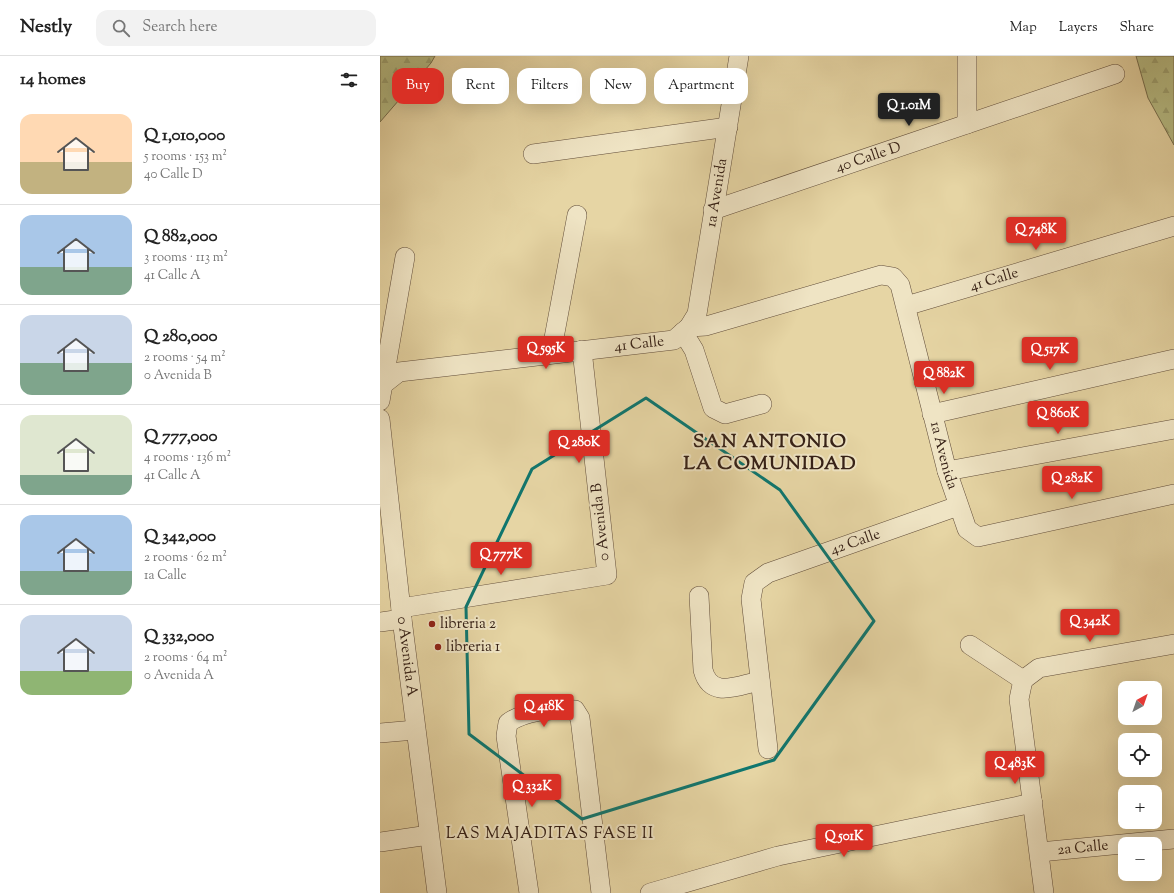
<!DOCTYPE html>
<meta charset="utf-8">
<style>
body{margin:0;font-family:"Sorts Mill Goudy",serif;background:#f2f2f2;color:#222;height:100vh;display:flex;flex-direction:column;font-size:15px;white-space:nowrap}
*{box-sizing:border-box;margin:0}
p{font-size:13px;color:#767676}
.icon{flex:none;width:22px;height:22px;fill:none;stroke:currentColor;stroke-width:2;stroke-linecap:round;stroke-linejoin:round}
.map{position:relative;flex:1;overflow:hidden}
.details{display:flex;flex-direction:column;background:#fff;width:380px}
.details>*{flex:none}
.hud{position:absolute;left:12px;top:12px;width:380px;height:36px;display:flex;gap:8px}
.needle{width:26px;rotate:40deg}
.fabs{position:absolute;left:738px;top:625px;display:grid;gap:8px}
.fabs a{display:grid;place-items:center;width:44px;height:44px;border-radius:8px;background:#fff;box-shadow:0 4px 16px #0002;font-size:20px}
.price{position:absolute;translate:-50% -34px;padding:0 9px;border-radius:4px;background:#d93025;color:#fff;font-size:13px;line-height:26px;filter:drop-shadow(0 1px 2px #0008)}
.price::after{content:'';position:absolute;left:50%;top:24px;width:12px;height:9px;margin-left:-6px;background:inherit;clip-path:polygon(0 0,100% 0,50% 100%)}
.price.selected{background:#222;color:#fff}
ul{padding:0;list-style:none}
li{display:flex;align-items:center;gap:12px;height:100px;padding:0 20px}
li+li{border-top:1px solid #e0e0e0}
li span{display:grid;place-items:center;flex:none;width:112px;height:80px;border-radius:12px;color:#555}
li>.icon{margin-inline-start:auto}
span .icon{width:48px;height:48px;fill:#fffc;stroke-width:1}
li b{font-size:17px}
h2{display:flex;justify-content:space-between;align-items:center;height:48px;padding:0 20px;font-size:17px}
.chip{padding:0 14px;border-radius:12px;background:#fff;box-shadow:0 4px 16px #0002;font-size:14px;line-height:36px}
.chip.selected{background:#d93025;color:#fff}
header{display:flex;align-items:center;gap:24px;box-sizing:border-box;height:56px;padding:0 20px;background:#fff;border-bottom:1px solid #e0e0e0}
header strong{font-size:19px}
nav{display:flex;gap:22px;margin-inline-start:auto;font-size:14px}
.search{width:280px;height:36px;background:#f2f2f2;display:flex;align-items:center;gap:10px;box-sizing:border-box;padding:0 14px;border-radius:12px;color:#767676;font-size:15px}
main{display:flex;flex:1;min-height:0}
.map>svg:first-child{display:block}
.forest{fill:url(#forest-firs);stroke:#766e4e}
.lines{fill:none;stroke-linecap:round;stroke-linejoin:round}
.minor-casing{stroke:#614d3a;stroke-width:20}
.minor{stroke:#efe4c4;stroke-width:19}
.marked{fill:none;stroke:#0f766e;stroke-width:3;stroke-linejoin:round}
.poi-dot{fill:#8f2418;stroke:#efe4c4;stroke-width:1.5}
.labels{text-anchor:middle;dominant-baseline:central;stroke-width:4;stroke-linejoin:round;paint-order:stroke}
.street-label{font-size:15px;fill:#352016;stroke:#efe4c4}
.poi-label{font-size:15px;fill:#352016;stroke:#efe4c4;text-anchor:start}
.neighbourhood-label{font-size:16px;letter-spacing:1px;fill:#352016;stroke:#efe4c4}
.district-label{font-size:19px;font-weight:bold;letter-spacing:1px;fill:#352016;stroke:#efe4c4}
</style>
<header>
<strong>Nestly</strong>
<div class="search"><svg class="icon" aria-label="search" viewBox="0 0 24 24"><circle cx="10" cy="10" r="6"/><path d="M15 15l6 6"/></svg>Search here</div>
<nav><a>Map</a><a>Layers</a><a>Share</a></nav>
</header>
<main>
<section class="details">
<h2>14 homes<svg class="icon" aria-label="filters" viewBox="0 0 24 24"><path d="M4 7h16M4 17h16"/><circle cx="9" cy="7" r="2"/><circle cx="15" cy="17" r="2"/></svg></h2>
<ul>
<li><span style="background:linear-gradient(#ffd9b3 60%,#c2b280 0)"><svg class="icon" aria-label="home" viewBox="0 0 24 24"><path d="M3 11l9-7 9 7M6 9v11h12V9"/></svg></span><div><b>Q 1,010,000</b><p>5 rooms · 153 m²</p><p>40 Calle D</p></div></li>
<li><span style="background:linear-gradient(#a9c7e8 65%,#7fa58c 0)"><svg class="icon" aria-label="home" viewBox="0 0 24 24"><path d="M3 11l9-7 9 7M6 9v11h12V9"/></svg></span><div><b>Q 882,000</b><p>3 rooms · 113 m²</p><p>41 Calle A</p></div></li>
<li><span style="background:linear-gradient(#c9d6e8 60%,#7fa58c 0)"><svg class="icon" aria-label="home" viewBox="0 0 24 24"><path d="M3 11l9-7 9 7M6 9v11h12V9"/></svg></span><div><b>Q 280,000</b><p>2 rooms · 54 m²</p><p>0 Avenida B</p></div></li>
<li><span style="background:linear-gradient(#dfe7d0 75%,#7fa58c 0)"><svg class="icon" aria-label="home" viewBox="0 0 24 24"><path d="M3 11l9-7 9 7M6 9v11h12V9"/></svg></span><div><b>Q 777,000</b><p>4 rooms · 136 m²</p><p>41 Calle A</p></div></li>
<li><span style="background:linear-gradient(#a9c7e8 70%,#7fa58c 0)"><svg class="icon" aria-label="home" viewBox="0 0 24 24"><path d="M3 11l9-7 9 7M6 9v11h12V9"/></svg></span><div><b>Q 342,000</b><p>2 rooms · 62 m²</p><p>1a Calle</p></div></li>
<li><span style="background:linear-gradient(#c9d6e8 70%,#8fb573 0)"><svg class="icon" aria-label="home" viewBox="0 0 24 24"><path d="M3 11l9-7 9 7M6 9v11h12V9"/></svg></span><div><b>Q 332,000</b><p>2 rooms · 64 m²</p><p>0 Avenida A</p></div></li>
</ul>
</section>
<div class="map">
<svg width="794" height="837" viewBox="0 0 794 837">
<defs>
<pattern id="forest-firs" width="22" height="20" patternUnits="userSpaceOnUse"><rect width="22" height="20" fill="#b7bd85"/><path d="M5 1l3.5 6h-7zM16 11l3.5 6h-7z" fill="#9ea272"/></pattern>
</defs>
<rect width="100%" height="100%" fill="#e6d5a4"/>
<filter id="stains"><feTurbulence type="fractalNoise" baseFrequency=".005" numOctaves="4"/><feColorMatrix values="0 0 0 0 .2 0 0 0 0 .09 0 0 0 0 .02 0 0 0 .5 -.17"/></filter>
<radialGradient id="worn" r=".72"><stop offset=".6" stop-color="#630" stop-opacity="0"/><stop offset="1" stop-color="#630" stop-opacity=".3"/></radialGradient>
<!-- forest -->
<g class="forest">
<polygon points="0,0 55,0 51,7 0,66"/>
<polygon points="756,0 794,0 794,89 768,42"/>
</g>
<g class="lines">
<!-- minor casing -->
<g class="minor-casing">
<g id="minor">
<polyline points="587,0 587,68"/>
<polyline points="153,98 348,71"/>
<path id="s1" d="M333 154 735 18"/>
<path id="s2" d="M526 250 794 170"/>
<path id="s3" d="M309 271 326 270 501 219 513 221 520 229 567 415 587 473 598 481 794 438"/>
<polyline points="303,276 314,294 333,352 345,358 382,348"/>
<polyline points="171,298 197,159"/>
<path id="s4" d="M0 331 19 316 294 284 309 271 317 258 359 0"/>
<polyline points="0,345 25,201"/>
<polyline points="552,358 794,303"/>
<path id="s5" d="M0 363 22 563 57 837"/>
<polyline points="567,415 794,373"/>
<path d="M319 540 323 614C331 644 358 629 380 625"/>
<polyline points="21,552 227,519 202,294"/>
<polyline points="0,566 22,563"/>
<polyline points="590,589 643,624"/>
<polyline points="643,624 639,643 664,837"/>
<polyline points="643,624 659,612 794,588"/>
<polyline points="0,677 35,674"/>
<path id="s6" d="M388 693 371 543 374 527 388 517 578 450"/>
<polyline points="0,786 49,779"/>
<path id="s7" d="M660 796 794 783"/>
<path d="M149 837 126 680 128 667C144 655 174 652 195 654L200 662 221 837"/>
<polyline points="270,837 398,800 653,747"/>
</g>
</g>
<!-- minor -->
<use href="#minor" class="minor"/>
</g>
<!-- marked area -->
<path class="marked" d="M266 342 400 434 494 565 394 704 202 763 89 678 86 551 152 413Z"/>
<!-- markers -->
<g class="poi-dot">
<circle cx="52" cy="568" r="4"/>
<circle cx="58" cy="591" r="4"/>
</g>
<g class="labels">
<!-- street labels -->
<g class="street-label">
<text stroke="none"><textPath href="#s1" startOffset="164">40 Calle D</textPath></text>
<text stroke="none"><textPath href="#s4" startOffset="459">1a Avenida</textPath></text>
<text stroke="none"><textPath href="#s2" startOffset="92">41 Calle</textPath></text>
<text stroke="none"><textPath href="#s4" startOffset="266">41 Calle</textPath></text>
<text stroke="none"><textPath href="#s3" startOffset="398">1a Avenida</textPath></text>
<text transform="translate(221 466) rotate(-96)">0 Avenida B</text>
<text stroke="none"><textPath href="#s6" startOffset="277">42 Calle</textPath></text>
<text stroke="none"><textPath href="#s5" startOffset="239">0 Avenida A</textPath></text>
<text stroke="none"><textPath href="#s7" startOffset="43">2a Calle</textPath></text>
</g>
<!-- poi labels -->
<g class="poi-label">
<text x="60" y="568">libreria 2</text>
<text x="66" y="591">libreria 1</text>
</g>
<!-- neighbourhood labels -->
<g class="neighbourhood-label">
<text x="170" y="778">LAS MAJADITAS FASE II</text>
</g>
<!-- district labels -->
<g class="district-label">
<text x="390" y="386">SAN ANTONIO<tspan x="390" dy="22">LA COMUNIDAD</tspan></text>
</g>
</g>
<rect width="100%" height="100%" filter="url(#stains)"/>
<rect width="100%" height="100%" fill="url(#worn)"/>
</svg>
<div class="fabs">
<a><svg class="needle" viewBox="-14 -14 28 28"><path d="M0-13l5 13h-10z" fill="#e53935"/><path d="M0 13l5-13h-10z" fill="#767676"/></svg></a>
<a><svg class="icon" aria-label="locate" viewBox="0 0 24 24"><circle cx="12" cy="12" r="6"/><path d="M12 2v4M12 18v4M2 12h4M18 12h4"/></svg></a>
<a>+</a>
<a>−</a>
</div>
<b class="price selected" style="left:529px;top:71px">Q 1.01M</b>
<b class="price" style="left:656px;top:195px">Q 748K</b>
<b class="price" style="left:166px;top:314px">Q 595K</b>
<b class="price" style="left:670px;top:315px">Q 517K</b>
<b class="price" style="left:564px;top:339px">Q 882K</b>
<b class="price" style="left:678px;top:379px">Q 860K</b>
<b class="price" style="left:199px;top:408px">Q 280K</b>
<b class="price" style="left:692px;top:444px">Q 282K</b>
<b class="price" style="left:121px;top:520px">Q 777K</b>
<b class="price" style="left:710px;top:587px">Q 342K</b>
<b class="price" style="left:164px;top:672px">Q 418K</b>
<b class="price" style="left:635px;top:729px">Q 483K</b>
<b class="price" style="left:152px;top:752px">Q 332K</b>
<b class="price" style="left:464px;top:802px">Q 501K</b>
<div class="hud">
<a class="chip selected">Buy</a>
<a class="chip">Rent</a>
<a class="chip">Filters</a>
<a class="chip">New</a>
<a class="chip">Apartment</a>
</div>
</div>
</main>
